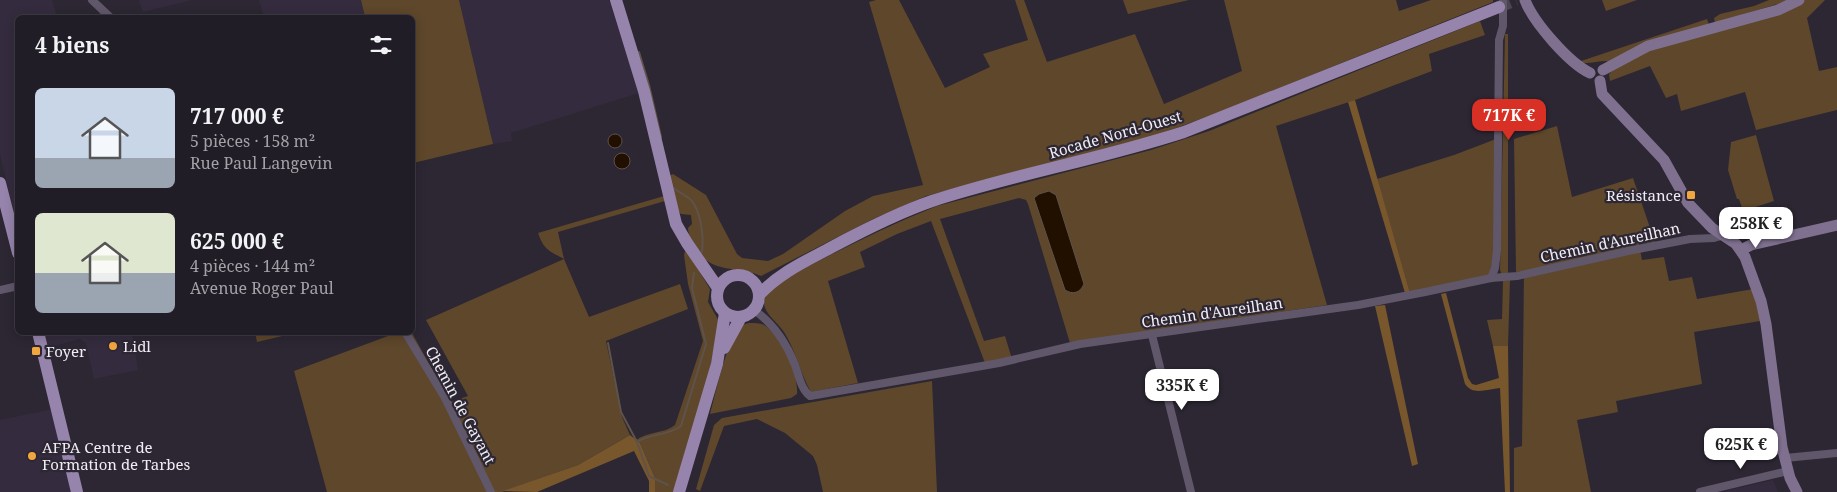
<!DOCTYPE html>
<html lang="fr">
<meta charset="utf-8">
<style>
body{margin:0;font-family:"Noto Serif",serif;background:#2d2a32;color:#f1f3f6;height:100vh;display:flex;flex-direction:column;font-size:19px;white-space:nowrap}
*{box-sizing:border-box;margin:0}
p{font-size:16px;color:#a2a2a7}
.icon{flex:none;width:28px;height:28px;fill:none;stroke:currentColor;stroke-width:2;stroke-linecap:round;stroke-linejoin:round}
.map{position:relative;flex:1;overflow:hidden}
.panel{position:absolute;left:15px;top:15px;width:400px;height:320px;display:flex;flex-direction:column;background:#211d26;border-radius:8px;box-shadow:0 2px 12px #0003,0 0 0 1px #3e3b43}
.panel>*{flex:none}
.price{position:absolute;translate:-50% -42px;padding:0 11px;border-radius:10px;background:#fff;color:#222;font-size:16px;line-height:32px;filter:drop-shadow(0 1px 2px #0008)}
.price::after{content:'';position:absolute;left:50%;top:30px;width:15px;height:11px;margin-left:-8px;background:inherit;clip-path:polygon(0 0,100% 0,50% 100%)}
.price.on{background:#d93025;color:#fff}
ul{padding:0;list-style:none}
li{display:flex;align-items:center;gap:15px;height:125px;padding:0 20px}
li span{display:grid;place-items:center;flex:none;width:140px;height:100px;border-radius:8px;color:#555}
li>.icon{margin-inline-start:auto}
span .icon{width:60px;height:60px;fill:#fffc;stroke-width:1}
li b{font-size:21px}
h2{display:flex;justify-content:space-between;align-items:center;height:60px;padding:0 20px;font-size:21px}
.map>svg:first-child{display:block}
.built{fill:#342c3e}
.green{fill:#5e472b;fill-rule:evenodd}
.forest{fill:#79572c}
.water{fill:#211000;stroke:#5f524a}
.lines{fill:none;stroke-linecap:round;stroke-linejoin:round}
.stream{stroke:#5f524a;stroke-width:2}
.primary-tunnel{stroke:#4a4550;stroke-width:12;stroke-dasharray:12 6;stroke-linecap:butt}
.street{stroke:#60576b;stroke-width:8}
.secondary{stroke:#7f7090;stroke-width:11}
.primary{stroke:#9684ac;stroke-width:12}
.poi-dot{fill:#f1a63f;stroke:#2c2733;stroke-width:2}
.labels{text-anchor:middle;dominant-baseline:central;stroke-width:4.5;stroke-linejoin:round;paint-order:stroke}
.street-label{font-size:15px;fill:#f1edf5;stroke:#2c2733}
.poi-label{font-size:15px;fill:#f1edf5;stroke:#2c2733;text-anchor:start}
</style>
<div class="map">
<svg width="1837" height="492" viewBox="0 0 1837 492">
<rect width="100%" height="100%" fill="#2c2733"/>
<!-- built -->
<g class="built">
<polygon points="0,0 52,0 57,17 18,18 17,225 0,154"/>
<polygon points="139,0 192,0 143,12"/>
<polygon points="259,0 361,0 365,17 264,17"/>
<polygon points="459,0 609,0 639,93 511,133 512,141 493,144"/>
<polygon points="42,333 132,333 138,370 94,379 86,343 80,339 46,348"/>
<polygon points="53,409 73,492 0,492 0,420"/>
<polygon points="1773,480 1778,492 1726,492 1726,491"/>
</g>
<!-- green -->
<g class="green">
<polygon points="361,0 459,0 493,144 413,163 412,18 365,17"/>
<path d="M876 0H899L945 88 990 67 983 54 1028 40 1015 0H1024L1047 62 1135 34 1164 104 1242 71 1224 0H1396L1399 11 1431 0H1493V2L1225 110 1157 135 926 196 873 219 761 276C735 264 712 276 695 247 692 241 688 235 688 228L692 224 691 215 681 214 678 211 669 176 673 174 706 195 737 254 742 258 768 261 783 254 845 211 873 196 923 185 869 2Z"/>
<polygon points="1123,0 1189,0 1128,14"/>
<polygon points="1602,0 1637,0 1606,11"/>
<polygon points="1769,0 1791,0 1715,23 1714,18 1720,14 1754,6"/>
<polygon points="1805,0 1825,0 1807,18 1819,71 1837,67 1837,110 1756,130 1745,92 1681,111 1677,94 1666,98 1650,66 1610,81 1609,74 1612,71 1649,49 1785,12"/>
<path d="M1707 19 1709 25 1608 63 1607 61C1596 61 1588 65 1578 62Z"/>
<path d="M1480 21 1485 35 1429 54 1432 71 1355 100 1276 126 1327 305 1070 343 1028 204 1026 200 1019 198 940 219 984 341 1005 336 1012 359 985 363 931 221 897 234 860 252 865 267 828 281 858 383 811 392C800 373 796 351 784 332 779 324 765 314 764 304 764 298 768 291 771 286 825 257 880 229 937 206L1151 150 1209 131ZM1035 198 1069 292 1065 289Z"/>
<polygon points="1505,34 1508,34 1508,276 1502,275 1500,270"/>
<polygon points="1557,126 1572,197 1633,178 1655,242 1639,244 1642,260 1664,257 1669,281 1692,277 1697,299 1753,289 1760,321 1694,332 1702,384 1616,401 1618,412 1577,420 1591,492 1514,492 1514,448 1522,446 1524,271 1516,272 1514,139"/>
<polygon points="1756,135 1774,201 1743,211 1739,199 1737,199 1728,170 1731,142"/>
<polygon points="1496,139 1494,265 1488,275 1410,293 1377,179 1454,155"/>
<path d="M664 196 665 201 558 232 564 259 589 317 680 284 688 309 606 341 622 417 630 435 578 465 502 492H327L294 371 396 333H412L450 402 468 396 426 320 564 259C549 251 544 250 538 233Z"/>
<path d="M685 251 690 256 710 289 708 302 719 321 709 374 673 492H655V478L640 443 636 440C648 431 664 434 675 425L703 341 688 284 684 255Z"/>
<polygon points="1510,280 1508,346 1493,346 1487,320 1502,319 1503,281"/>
<path d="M749 323C754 323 760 323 764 325 781 335 799 374 797 394L791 398 710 414C715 396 728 335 741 326 743 324 746 324 749 323Z"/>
<polygon points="255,332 295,332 295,333 257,342"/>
<polygon points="932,381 937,492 823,492 817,465 813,456 785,433 757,419 724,426 700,491 696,489 714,425 722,418"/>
</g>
<!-- forest -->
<g class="forest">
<polygon points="1355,100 1410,293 1405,293 1348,102"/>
<path d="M1446 293 1468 378 1472 384 1476 385 1499 378 1493 346H1508L1510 492H1505L1500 388C1487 389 1473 396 1465 384L1441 294Z"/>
<polygon points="1385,305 1418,464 1412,466 1375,306"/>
<polygon points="630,435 640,443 655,478 655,492 649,492 649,481 634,451 537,492 503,491 578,465"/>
</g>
<!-- water -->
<g class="water">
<circle cx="615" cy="141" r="7"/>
<circle cx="622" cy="161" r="8"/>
<path d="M1049 191 1056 195 1084 284C1080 293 1073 295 1065 290L1034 198 1039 194Z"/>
</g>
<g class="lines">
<!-- stream -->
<g class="stream">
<polyline points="639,52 649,85 661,137"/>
<path d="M673 188C678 191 685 195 690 199 701 210 704 237 702 252"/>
<polyline points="608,343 621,412 637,442"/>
<path d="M668 485 649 476 637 442C651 433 668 436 681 426L706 344 692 288 694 273"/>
</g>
<!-- primary-tunnel -->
<polyline class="primary-tunnel" points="1499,7 1516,0"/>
<!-- street -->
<g class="street">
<polyline points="92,0 111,18"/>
<polyline points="1491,278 1495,268 1497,250 1499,40 1503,26 1503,0"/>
<polyline points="0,290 18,286"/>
<path d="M754 310C774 324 786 342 795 365 799 376 801 389 810 396L999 363 1080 344 1358 305 1425 292 1491 278 1517 276 1633 250 1690 239 1714 238 1721 236"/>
<polyline points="405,332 445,398 491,492"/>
<polyline points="1152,335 1191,492"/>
<polyline points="1785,458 1837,453"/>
<polyline points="1700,492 1788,471"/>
</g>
<!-- secondary -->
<g class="secondary">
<path d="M1525 0C1533 22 1569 63 1590 73"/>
<polyline points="1603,70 1648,46 1778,10 1799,0"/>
<polyline points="1600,81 1602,94 1664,160 1688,203 1712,228 1736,244 1745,257 1761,301 1766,324 1782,447 1790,478 1797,492"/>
<polyline points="1741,250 1751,245 1837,225"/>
</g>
<!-- primary -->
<g class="primary">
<polyline points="616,0 644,91 676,224 687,243 718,288"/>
<polyline points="0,183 18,253"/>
<circle cx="738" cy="296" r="21"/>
<path d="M759 295C779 273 806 261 832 247 864 230 897 213 932 201 1015 174 1101 159 1184 132L1499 7"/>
<polyline points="38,332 77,492"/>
<polyline points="724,348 741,317"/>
<polyline points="679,492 717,364 725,313"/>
</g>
</g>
<!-- markers -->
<g class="poi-dot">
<rect x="1686" y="190" width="10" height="10" rx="2.5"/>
<circle cx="113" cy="346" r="5"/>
<rect x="31" y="346" width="10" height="10" rx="2.5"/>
<circle cx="32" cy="456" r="5"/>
</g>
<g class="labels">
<!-- street labels -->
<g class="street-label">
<text transform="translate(1115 134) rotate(-16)">Rocade Nord-Ouest</text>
<text transform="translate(1610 242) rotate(-12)">Chemin d'Aureilhan</text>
<text transform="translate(1212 312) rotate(-8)">Chemin d'Aureilhan</text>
<text transform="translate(461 405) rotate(62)">Chemin de Gayant</text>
</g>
<!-- poi labels -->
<g class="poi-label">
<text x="1681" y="195" text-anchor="end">Résistance</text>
<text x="123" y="346">Lidl</text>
<text x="46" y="351">Foyer</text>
<text x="42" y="447">AFPA Centre de<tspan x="42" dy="17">Formation de Tarbes</tspan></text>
</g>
</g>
</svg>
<b class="price on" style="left:1509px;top:141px">717K €</b>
<b class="price" style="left:1756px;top:249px">258K €</b>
<b class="price" style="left:1182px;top:411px">335K €</b>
<b class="price" style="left:1741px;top:470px">625K €</b>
<section class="panel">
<h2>4 biens<svg class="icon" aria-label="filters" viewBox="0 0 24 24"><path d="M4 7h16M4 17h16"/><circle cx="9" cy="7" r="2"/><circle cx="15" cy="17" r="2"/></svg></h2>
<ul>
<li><span style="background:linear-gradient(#c9d6e8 70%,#9aa5b1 0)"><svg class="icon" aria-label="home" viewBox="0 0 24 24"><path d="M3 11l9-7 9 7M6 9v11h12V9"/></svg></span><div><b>717 000 €</b><p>5 pièces · 158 m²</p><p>Rue Paul Langevin</p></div></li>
<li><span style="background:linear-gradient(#dfe7d0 60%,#9aa5b1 0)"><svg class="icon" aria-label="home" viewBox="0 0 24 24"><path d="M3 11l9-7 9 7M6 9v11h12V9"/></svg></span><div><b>625 000 €</b><p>4 pièces · 144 m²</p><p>Avenue Roger Paul</p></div></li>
</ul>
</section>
</div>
